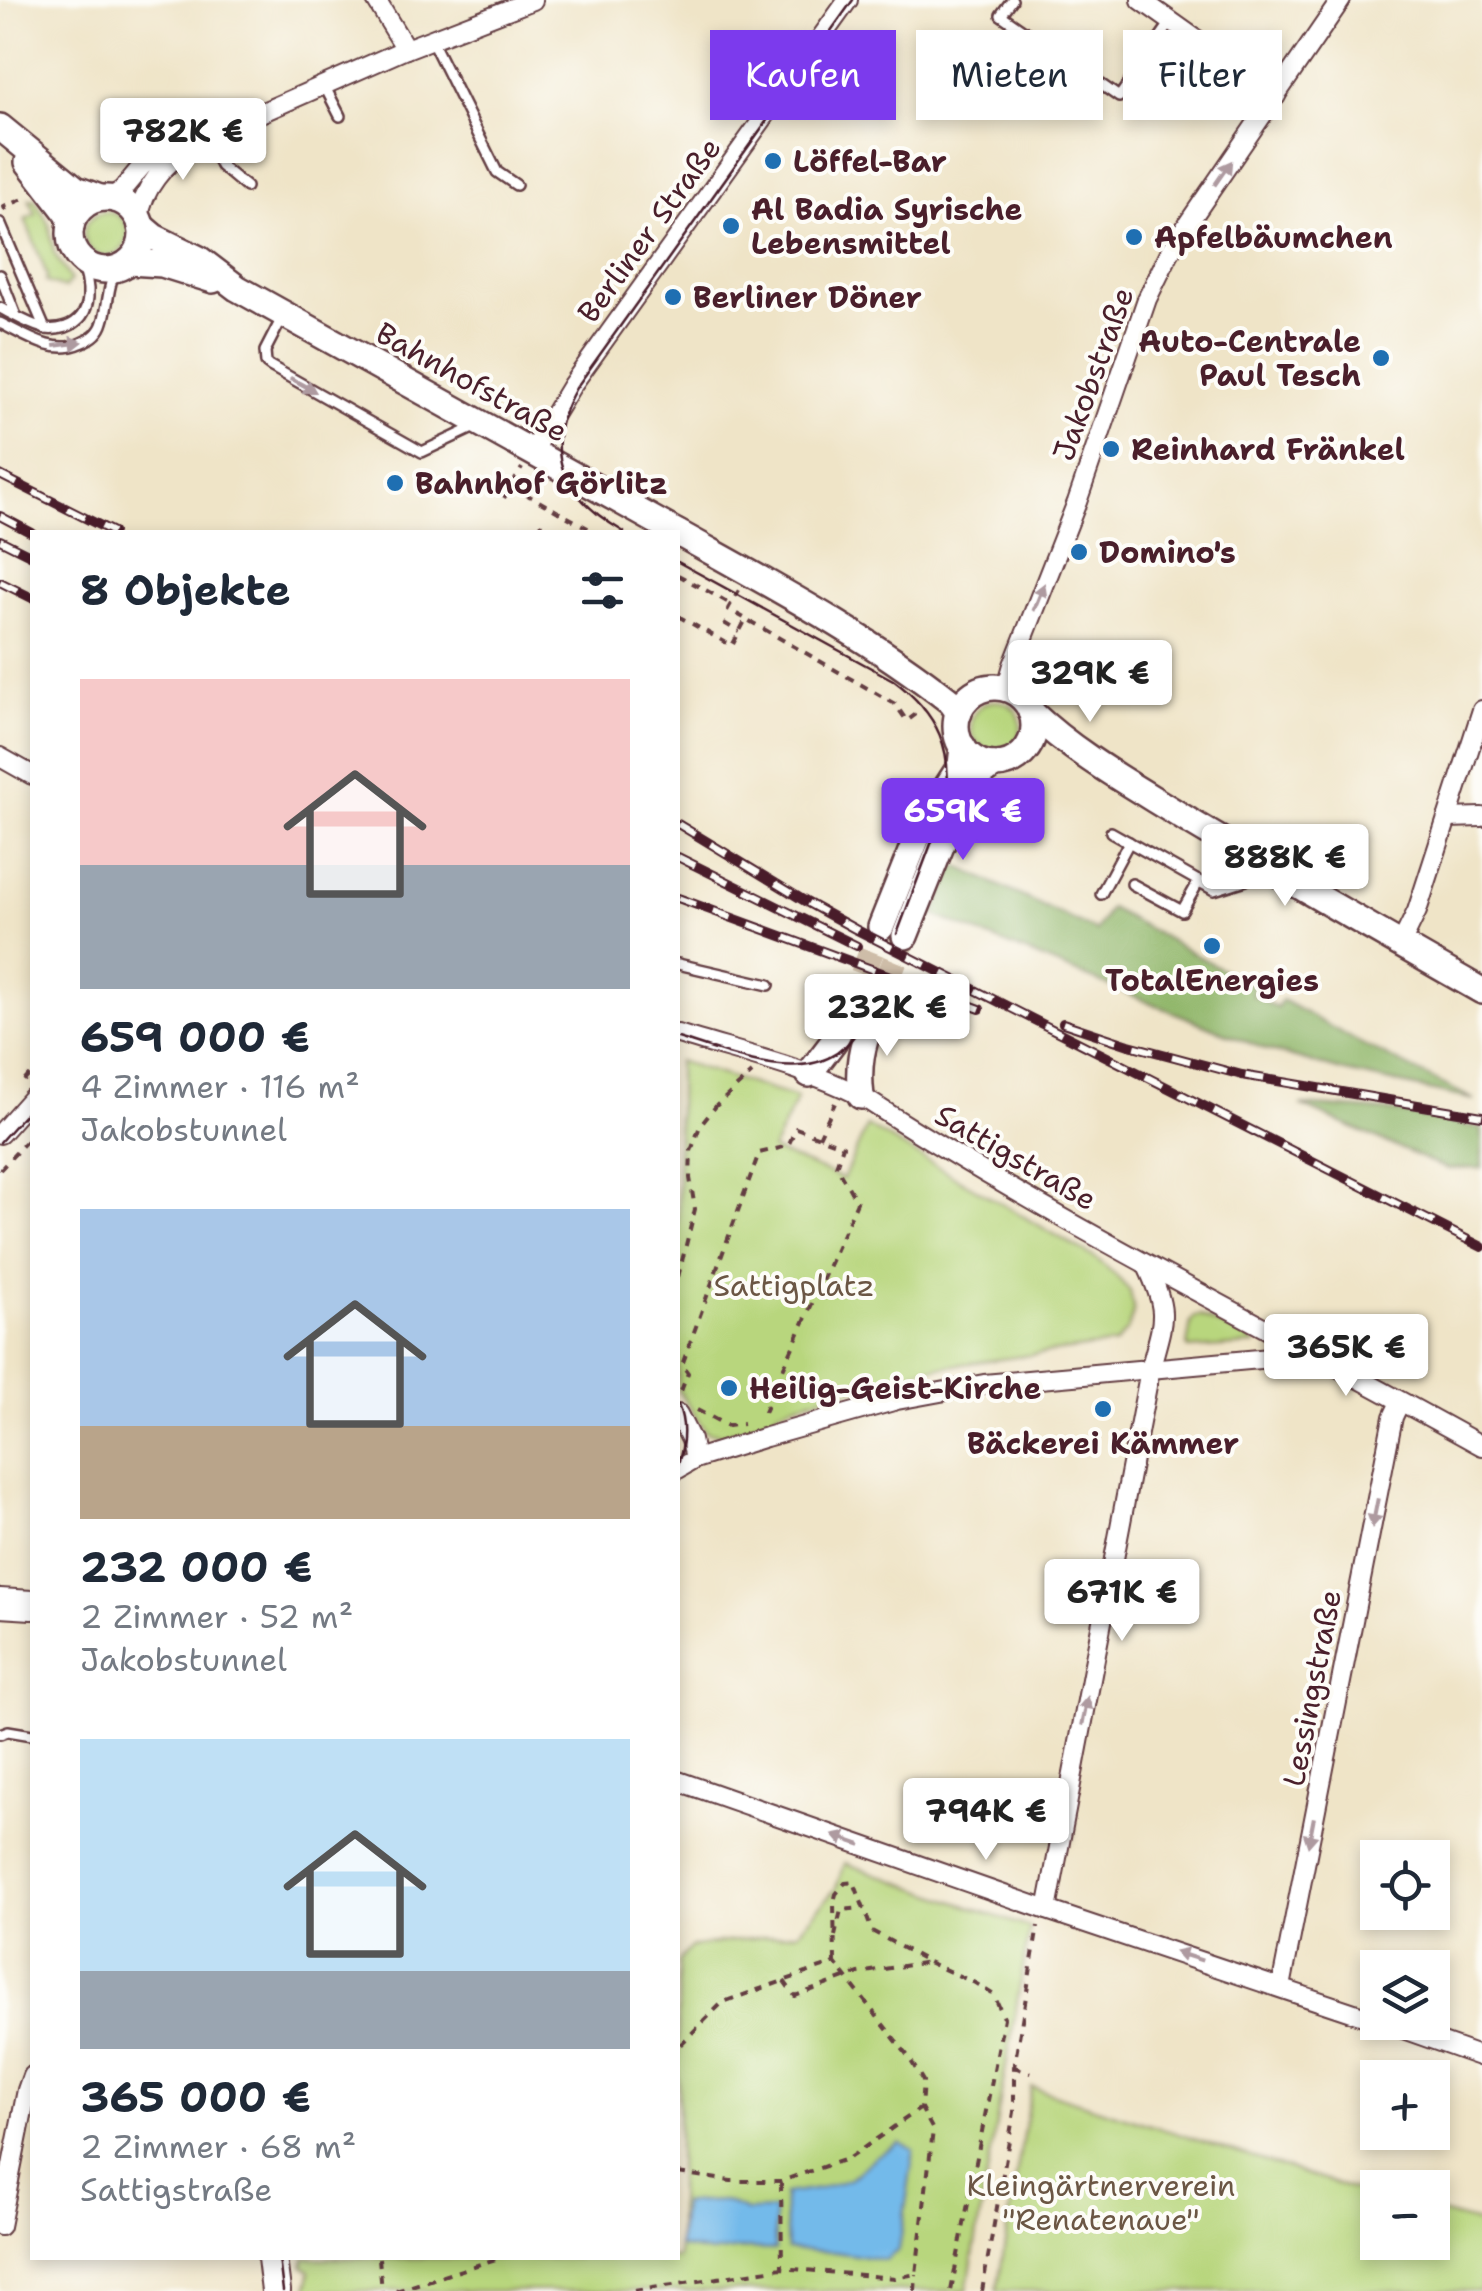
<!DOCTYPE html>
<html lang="de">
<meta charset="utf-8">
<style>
body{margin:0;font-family:"Shantell Sans",sans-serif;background:#f6f6f7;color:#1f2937;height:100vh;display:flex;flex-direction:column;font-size:38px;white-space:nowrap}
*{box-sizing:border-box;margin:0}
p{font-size:32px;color:#747a83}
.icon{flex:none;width:55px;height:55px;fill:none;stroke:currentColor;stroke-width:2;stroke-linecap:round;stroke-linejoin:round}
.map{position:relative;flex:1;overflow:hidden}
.side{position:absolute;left:30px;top:530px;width:650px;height:1730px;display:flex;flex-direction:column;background:#fff;border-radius:0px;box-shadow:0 5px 15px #0003}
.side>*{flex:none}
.guide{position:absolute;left:710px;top:30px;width:620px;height:90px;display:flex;gap:20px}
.tools{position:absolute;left:1360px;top:1840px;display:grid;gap:20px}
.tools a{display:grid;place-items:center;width:90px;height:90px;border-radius:0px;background:#fff;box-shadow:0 5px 15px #0003;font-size:50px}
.price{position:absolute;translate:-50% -85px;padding:0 22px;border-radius:10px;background:#fff;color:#222;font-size:32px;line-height:65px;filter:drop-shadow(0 2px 5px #0008)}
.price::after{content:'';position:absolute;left:50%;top:60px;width:30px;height:22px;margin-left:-15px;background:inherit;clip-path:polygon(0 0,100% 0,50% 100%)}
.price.selected{background:#7c3aed;color:#fff}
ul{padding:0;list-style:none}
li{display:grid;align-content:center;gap:20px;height:530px;padding:0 50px}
li span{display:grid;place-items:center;height:310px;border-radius:0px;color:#555}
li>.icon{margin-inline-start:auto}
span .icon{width:180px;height:180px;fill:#fffc;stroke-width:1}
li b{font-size:42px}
h2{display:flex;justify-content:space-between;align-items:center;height:120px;padding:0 50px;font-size:42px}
.tag{padding:0 35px;border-radius:0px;background:#fff;box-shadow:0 5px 15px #0003;font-size:35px;line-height:90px}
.tag.selected{background:#7c3aed;color:#fff}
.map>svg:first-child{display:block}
.green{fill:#b8d67d;stroke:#817a54;stroke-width:2.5}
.forest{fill:#92b76c;stroke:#6e6b4c;stroke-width:2.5}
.water{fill:#73baea;stroke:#5e6c8a;stroke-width:2.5}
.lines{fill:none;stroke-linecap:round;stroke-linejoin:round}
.secondary-tunnel{stroke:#cebda8;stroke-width:25;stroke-dasharray:25 12;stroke-linecap:butt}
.lane-casing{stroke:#633d42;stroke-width:14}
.street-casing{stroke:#633d42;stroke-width:22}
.secondary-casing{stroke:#633d42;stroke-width:30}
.primary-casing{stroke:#633d42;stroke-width:32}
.path{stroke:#633d42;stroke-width:4;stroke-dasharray:8 8;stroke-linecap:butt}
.lane{stroke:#fff;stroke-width:9}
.street{stroke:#fff;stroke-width:18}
.secondary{stroke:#fff;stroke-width:25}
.primary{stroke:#fff;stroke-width:28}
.tram{stroke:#4a1f2b;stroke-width:2.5}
.rail-casing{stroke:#4a1f2b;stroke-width:10}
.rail{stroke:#fdfcf7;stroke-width:6;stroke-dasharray:19;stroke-linecap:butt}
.path-bridge{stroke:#633d42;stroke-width:4;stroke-dasharray:8 8;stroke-linecap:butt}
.oneway{fill:#ae9aa0}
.poi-dot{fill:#1f6fb2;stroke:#fdfcf7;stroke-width:4}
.labels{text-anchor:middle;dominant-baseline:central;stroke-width:8;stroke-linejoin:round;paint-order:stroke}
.poi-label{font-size:30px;font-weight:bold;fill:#4a1f2b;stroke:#fdfcf7;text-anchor:start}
.street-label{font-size:30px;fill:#4a1f2b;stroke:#fdfcf7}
.park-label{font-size:30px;fill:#6b5644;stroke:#fdfcf7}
</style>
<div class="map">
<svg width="1482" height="2291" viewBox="0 0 1482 2291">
<rect width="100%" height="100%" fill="#fdfcf7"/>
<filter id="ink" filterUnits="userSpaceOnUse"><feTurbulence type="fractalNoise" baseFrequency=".01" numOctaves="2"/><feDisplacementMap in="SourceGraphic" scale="20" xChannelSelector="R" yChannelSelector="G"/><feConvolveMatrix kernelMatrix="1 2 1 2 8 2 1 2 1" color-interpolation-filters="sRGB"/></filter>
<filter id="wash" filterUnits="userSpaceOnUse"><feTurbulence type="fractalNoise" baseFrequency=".0048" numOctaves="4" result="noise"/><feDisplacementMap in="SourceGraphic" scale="40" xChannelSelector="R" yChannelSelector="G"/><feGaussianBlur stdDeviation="2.25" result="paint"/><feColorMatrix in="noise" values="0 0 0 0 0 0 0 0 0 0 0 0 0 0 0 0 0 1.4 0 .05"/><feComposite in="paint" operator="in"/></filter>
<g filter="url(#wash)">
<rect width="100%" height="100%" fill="#efe4c7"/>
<!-- green -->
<g class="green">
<polygon points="29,199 35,199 49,224 54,253 71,280 65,288 46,282 47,275 25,219 36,214"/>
<circle cx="106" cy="234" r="22"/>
<circle cx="996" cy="726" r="25"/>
<polygon points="678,1061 797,1098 772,1150 843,1179 867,1126 1097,1259 1115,1275 1130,1291 1134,1310 1128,1329 1115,1344 925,1369 792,1405 776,1412 778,1420 722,1435 706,1432 678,1390"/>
<polygon points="1200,1316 1251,1340 1255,1345 1190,1349 1187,1346 1191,1321 1195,1317"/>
<polygon points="845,1863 1030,1928 967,2291 307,2291 310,2271 303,2266 305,2258 678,2258 678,1962 691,1947 798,1932 836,1888"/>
<polygon points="1031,2087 1377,2197 1378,2242 1432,2242 1433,2211 1482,2224 1482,2291 997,2291"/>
</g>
<!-- forest -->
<g class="forest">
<polygon points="955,865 1096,931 1110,908 1255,987 1252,995 1277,1008 1282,1000 1358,1042 1475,1100 1345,1072 1267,1050 934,915"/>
<polygon points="1300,1105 1389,1111 1482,1128 1482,1168 1447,1169"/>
</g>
<!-- water -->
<g class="water">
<polygon points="900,2143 914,2150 899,2250 885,2260 835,2252 787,2249 784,2194 819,2189 850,2179 875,2157"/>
<polygon points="724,2201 746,2211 774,2210 775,2250 739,2249 711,2253 678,2247 682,2203"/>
</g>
</g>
<g filter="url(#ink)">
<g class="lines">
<!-- secondary-tunnel -->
<g class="secondary-tunnel">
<polyline points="849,1009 881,927"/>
<polyline points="872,1018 905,936"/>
</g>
<!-- lane casing -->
<g class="lane-casing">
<g id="lane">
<polyline points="1012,0 1001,15 1119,97 1148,56"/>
<polyline points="431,39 497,172 516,185"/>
<polyline points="1148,55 1171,22"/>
<polyline points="324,85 340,116"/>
<polyline points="206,137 221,166 246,187"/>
<polyline points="0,223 45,329"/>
<polyline points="0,275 16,316"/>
<path d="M0 308C14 315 28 324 43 328 50 331 59 329 66 327 96 316 90 282 80 259"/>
<polyline points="283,316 265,351 266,363 270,366 422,452 475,427"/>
<path d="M0 323C25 335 53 356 81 343 92 339 100 333 103 322 109 304 107 286 116 269"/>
<polyline points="1111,832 1214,890 1246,880"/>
<polyline points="1132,884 1182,911 1199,881"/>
<polyline points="1101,894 1129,842"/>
<polyline points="678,964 769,985"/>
<polyline points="0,1734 8,1731 32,1735"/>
</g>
</g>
<!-- street casing -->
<g class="street-casing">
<g id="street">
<polyline points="376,0 406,49"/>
<polyline points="1141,0 1276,96"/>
<polyline points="110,198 122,190 142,166 164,152 206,137 406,49 533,0"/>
<path d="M139 218C143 188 164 164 189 148"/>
<polyline points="531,453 572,385 848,0"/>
<polyline points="1006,689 1013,665 1077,502 1147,299 1169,254 1189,222 1341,0"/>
<polyline points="0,757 32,775"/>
<polyline points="1447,818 1482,817"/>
<polyline points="1401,944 1417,911 1482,710"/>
<path d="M678 1034C739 1053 804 1067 861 1096 1060 1226 1275 1330 1482 1446"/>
<polyline points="0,1134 32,1098"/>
<polyline points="678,1414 691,1440 695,1459"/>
<polyline points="678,1469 695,1459 766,1437 897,1400 984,1384 1315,1354"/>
<polyline points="678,1781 1047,1910 1378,2021"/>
<path d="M1047 1910 1150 1370C1163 1320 1170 1315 1147 1266"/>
<polyline points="1281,1987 1393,1417 1400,1402"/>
<polyline points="1383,2022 1482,2057"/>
<polyline points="0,2226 27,2090 32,2076"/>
</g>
</g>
<!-- secondary casing -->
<g class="secondary-casing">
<g id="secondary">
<polyline points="0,127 76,189 100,198"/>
<polyline points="28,162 69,215 71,226"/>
<circle cx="106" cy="234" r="36"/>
<polyline points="141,226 154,237 199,259 237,288 676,532"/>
<polyline points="129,262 162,264 213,280"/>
<path d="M678 533C771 585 866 635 951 702L959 713"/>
<circle cx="995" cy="726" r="39"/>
<path d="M1031 712C1077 756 1135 787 1189 821 1286 879 1384 935 1482 991"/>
<polyline points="881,927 921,827 961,765 963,747"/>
<polyline points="905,936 959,801 976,778 994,765"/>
<polyline points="809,1074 834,1041 849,1009"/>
<path d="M861 1096C857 1066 862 1046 872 1018"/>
</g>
</g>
<!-- primary casing -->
<g class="primary-casing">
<g id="primary">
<polyline points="0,1603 32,1605"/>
<polyline points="272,2258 276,2291"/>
</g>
</g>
<!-- path -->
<g class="path">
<polyline points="6,211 4,207 28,197"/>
<polyline points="511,486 595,532"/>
<polyline points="504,498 522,468"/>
<polyline points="539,530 543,521 543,532"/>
<polyline points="678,575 731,604"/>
<polyline points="739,590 728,609 746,619"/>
<polyline points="678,616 732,646 746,619 895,704 907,721 924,708"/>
<polyline points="724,623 739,632"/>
<polyline points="24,1081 32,1072"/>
<polyline points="819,1137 835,1103"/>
<polyline points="0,1170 32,1135"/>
<polyline points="678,1277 695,1209 690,1178 691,1151 700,1126 716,1106 752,1073"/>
<polyline points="681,1391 688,1373 682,1365 759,1153 788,1146 796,1128 843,1146 836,1166 857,1202 761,1419"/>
<polyline points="697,1410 728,1426 743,1424"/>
<polyline points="835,1936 841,1910 864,1908"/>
<polyline points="835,1962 834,1902 836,1894 845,1883 854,1882 872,1931 928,1962 975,1983 994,1995 1004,2018 951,2291"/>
<polyline points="1014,2067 1031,2073"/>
<polyline points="678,2173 731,2181 781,2181 849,2158 921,2108"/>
<polyline points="781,2183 782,2268"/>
<polyline points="379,2258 382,2291"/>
<polyline points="396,2291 499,2258"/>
<polyline points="634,2291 782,2268 895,2278 916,2274 933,2130 921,2108 923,2081 908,2056 835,1963 723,2002 678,2047"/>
<polyline points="915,2291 916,2274"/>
<polyline points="982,2291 1014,2112 1014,2067 1038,1926"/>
</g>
<!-- lane -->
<use href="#lane" class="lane"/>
<!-- street -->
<use href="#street" class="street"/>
<!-- secondary -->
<use href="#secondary" class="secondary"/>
<!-- primary -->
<use href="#primary" class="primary"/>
<!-- tram -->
<g class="tram">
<path d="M624 532C564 497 539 453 576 388L853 0"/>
<path d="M678 562 893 680C938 713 955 751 945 807L897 934"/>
<path d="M678 1038C740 1057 831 1099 865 1016"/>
<polyline points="0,1142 32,1106"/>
<path d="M678 1405C686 1424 684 1445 678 1464"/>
<polyline points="279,2258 283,2291"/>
</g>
<!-- rail casing -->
<g class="rail-casing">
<g id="rail">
<polyline points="0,475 113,532"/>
<polyline points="0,516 32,533"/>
<polyline points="0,540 32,556"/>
<polyline points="0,582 32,598"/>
<polyline points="678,824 808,903 855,929 1482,1247"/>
<polyline points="678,857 857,946"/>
<polyline points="678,898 980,1009"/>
<polyline points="1063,1023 1129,1045 1242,1075 1482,1116"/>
</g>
</g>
<!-- rail -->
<use href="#rail" class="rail"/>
<!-- path-bridge -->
<polyline class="path-bridge" points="784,1981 795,1996 859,1973 928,1962"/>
</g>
<!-- one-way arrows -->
<defs><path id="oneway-solid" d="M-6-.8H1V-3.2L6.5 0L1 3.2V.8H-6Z" transform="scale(2.5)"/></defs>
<g class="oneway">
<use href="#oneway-solid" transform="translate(1223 173) rotate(-55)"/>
<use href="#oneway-solid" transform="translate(68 344) rotate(-8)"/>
<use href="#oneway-solid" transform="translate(303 385) rotate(29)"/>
<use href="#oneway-solid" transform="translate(1039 597) rotate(-68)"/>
<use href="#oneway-solid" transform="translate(1375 1513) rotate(101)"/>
<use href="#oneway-solid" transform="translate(1085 1711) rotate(-79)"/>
<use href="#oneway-solid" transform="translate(1311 1832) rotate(101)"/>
<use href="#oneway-solid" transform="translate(847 1840) rotate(-161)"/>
<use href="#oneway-solid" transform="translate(1188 1956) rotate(-162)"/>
</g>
</g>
<!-- markers -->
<g class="poi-dot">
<circle cx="773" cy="161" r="10"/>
<circle cx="731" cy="226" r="10"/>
<circle cx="1134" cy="237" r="10"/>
<circle cx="673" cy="297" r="10"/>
<circle cx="1381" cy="358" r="10"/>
<circle cx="1111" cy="449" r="10"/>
<circle cx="395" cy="483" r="10"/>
<circle cx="1079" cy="552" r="10"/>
<circle cx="1212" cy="946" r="10"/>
<circle cx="729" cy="1388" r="10"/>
<circle cx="1103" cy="1409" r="10"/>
</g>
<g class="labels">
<!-- poi labels -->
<g class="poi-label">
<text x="793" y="161">Löffel-Bar</text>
<text x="751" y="209">Al Badia Syrische<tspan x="751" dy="34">Lebensmittel</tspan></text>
<text x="1154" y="237">Apfelbäumchen</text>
<text x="693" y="297">Berliner Döner</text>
<text x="1361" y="341" text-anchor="end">Auto-Centrale<tspan x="1361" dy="34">Paul Tesch</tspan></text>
<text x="1131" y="449">Reinhard Fränkel</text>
<text x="415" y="483">Bahnhof Görlitz</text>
<text x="1099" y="552">Domino's</text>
<text x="1212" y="980" text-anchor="middle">TotalEnergies</text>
<text x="749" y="1388">Heilig-Geist-Kirche</text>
<text x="1103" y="1443" text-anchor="middle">Bäckerei Kämmer</text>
</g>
<!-- street labels -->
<g class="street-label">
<text transform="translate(649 230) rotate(-54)">Berliner Straße</text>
<text transform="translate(1093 374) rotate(-70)">Jakobstraße</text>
<text transform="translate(472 382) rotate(29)">Bahnhofstraße</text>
<text transform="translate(1016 1157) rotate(30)">Sattigstraße</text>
<text transform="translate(1312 1688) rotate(-79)">Lessingstraße</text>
</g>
<!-- park labels -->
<g class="park-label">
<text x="794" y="1285">Sattigplatz</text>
<text x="1101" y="2185">Kleingärtnerverein<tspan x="1101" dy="34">"Renatenaue"</tspan></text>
</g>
</g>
</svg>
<div class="tools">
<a><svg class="icon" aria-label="locate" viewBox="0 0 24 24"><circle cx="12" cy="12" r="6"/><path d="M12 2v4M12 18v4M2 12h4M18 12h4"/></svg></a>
<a><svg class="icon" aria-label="layers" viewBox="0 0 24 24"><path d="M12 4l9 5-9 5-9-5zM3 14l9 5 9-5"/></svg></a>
<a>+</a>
<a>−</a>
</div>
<b class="price" style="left:183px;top:183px">782K €</b>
<b class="price" style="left:1090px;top:725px">329K €</b>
<b class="price selected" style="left:963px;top:863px">659K €</b>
<b class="price" style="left:1285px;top:909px">888K €</b>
<b class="price" style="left:887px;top:1059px">232K €</b>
<b class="price" style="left:1346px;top:1399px">365K €</b>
<b class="price" style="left:1122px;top:1644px">671K €</b>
<b class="price" style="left:986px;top:1863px">794K €</b>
<div class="guide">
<a class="tag selected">Kaufen</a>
<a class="tag">Mieten</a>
<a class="tag">Filter</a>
</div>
<section class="side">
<h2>8 Objekte<svg class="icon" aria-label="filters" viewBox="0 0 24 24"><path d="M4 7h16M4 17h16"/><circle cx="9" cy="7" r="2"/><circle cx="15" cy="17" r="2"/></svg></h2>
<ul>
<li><span style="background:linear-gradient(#f6c9c9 60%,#9aa5b1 0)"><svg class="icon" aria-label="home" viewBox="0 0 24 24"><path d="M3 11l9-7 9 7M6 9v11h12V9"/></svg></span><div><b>659 000 €</b><p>4 Zimmer · 116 m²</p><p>Jakobstunnel</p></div></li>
<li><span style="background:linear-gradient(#a9c7e8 70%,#b9a48a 0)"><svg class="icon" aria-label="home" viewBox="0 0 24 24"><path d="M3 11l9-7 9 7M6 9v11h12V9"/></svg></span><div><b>232 000 €</b><p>2 Zimmer · 52 m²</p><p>Jakobstunnel</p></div></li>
<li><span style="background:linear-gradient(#bfe0f5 75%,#9aa5b1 0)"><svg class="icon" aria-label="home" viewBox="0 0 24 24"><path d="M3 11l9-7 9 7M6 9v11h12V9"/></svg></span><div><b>365 000 €</b><p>2 Zimmer · 68 m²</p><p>Sattigstraße</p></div></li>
</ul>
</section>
</div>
